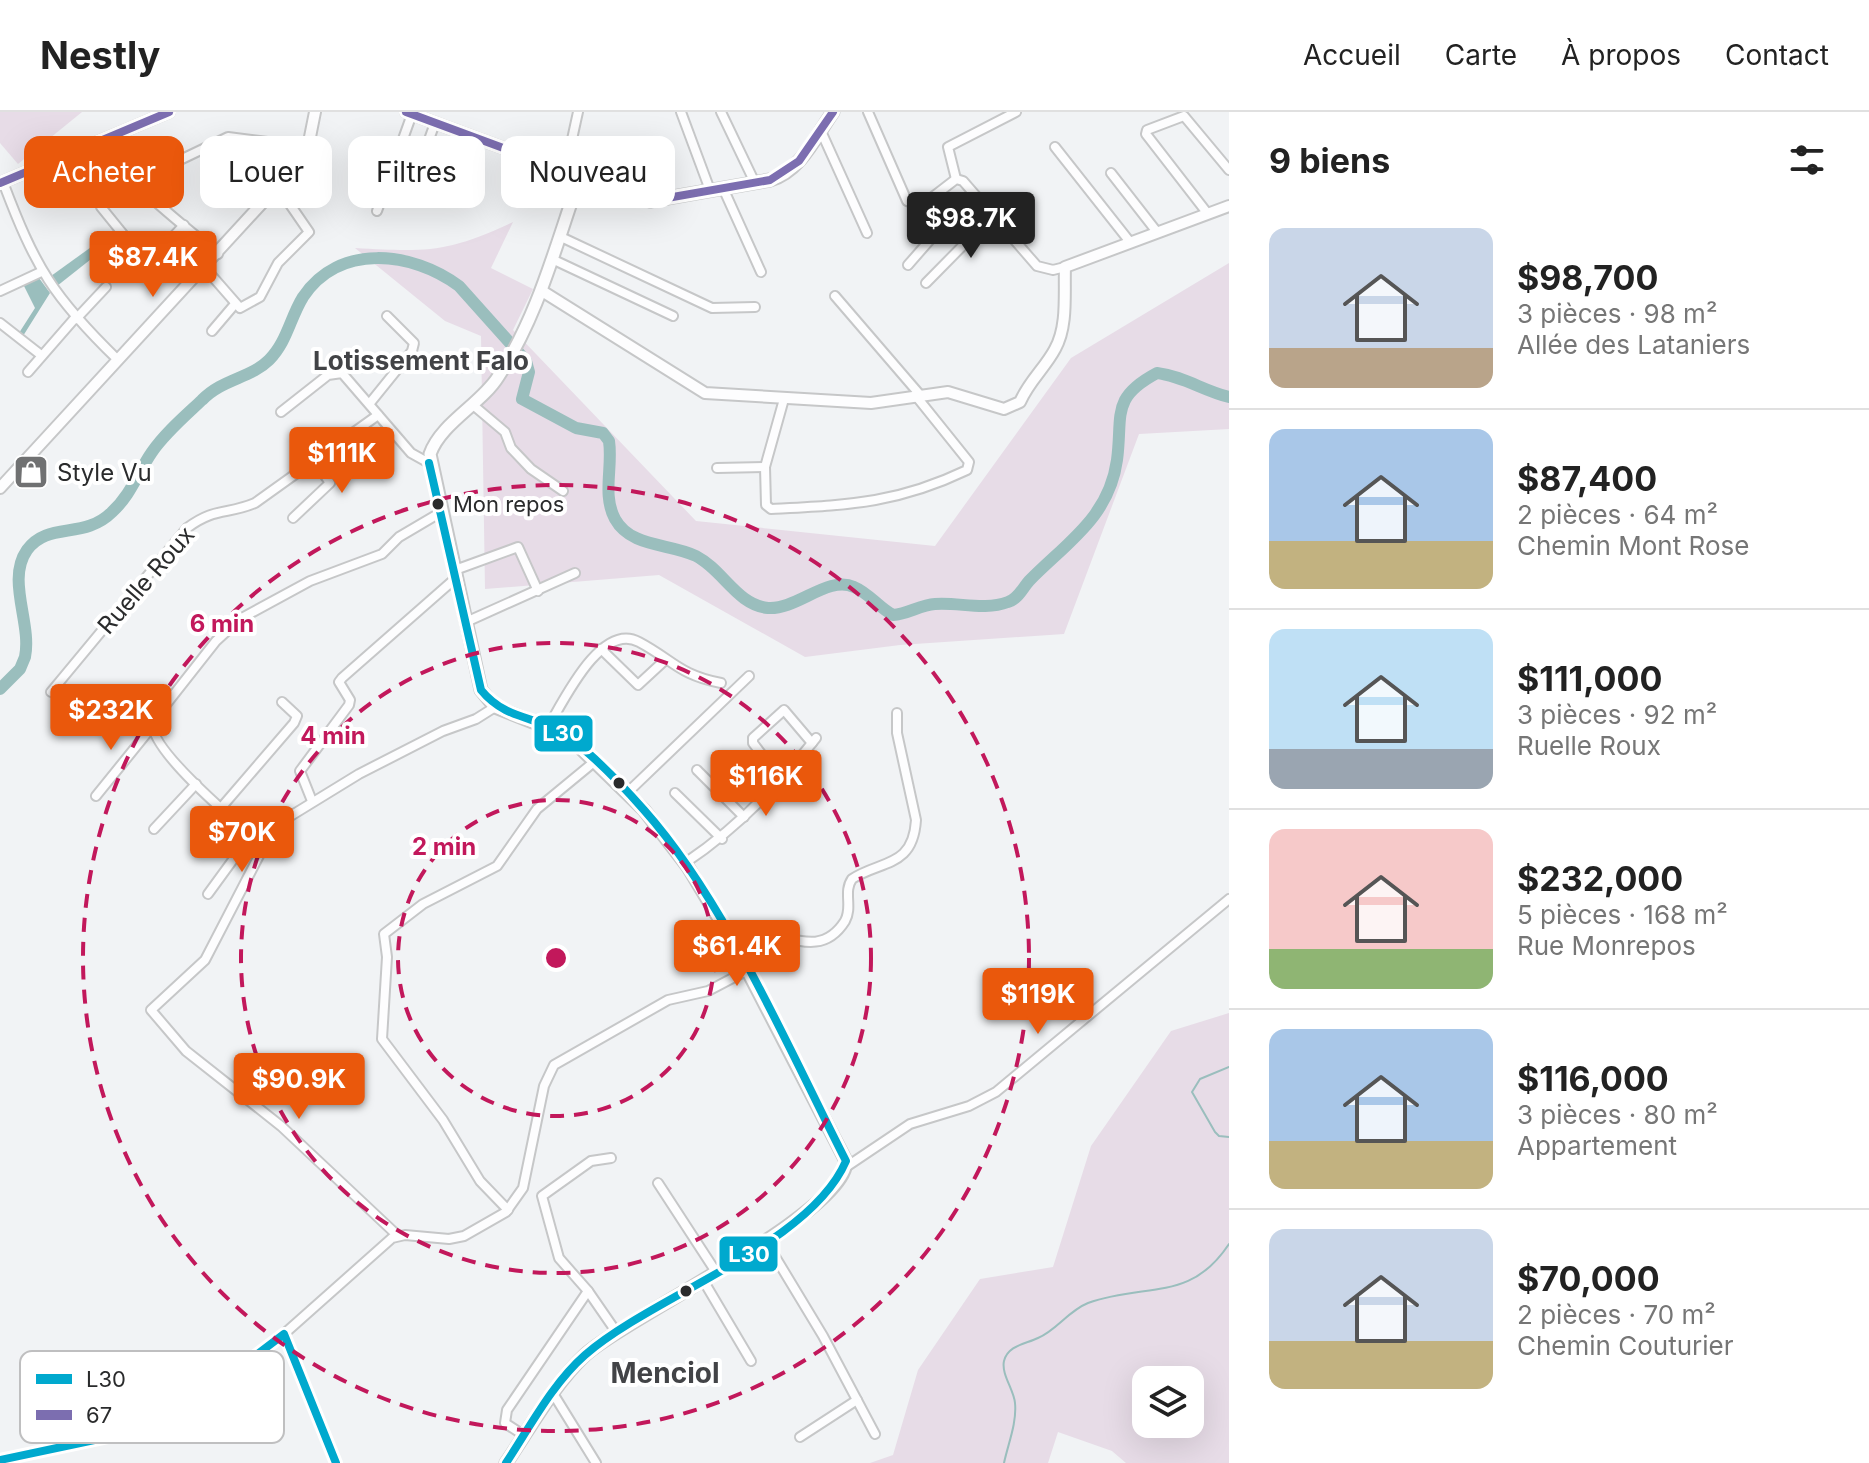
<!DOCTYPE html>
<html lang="fr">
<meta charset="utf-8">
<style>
body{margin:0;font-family:Inter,sans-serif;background:#f6f6f6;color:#222;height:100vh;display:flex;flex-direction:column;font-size:30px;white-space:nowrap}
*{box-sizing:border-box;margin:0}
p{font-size:26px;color:#767676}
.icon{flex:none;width:44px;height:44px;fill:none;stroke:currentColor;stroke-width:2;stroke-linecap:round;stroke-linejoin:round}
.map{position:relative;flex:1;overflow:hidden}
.panel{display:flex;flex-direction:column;background:#fff;width:640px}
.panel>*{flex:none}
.top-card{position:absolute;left:24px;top:24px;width:760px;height:72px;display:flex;gap:16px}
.fabs{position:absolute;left:1132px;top:1254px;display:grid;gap:16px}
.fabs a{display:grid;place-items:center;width:72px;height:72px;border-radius:16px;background:#fff;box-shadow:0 8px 32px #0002;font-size:40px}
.price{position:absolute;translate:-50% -68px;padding:0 18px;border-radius:8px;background:#ea580c;color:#fff;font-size:26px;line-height:52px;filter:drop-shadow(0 2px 4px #0008)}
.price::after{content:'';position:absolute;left:50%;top:48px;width:24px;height:18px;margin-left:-12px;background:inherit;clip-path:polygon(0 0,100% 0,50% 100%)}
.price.active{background:#222;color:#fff}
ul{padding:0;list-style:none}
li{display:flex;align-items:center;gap:24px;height:200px;padding:0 40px}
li+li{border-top:2px solid #e0e0e0}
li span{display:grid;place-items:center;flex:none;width:224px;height:160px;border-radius:16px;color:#555}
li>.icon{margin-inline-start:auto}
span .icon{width:96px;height:96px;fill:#fffc;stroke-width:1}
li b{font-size:34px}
h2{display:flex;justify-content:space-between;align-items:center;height:96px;padding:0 40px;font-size:34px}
.tag{padding:0 28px;border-radius:16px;background:#fff;box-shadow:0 8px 32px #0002;font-size:28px;line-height:72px}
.tag.active{background:#ea580c;color:#fff}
header{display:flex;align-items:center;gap:48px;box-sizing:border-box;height:112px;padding:0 40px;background:#fff;border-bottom:2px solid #e0e0e0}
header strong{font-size:38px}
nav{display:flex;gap:44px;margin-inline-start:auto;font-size:28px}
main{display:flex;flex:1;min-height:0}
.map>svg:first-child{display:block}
.green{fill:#e7dce7;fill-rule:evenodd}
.water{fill:#9abebd}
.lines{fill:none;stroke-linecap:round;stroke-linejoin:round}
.stream{stroke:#9abebd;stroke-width:2}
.river{stroke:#9abebd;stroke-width:12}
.minor-casing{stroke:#c6c7c8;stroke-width:12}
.tertiary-casing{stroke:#c6c7c8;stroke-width:14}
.secondary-casing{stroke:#c6c7c8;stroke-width:15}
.minor{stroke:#fdfdfe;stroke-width:8}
.tertiary{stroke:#fdfdfe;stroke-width:10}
.secondary{stroke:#fdfdfe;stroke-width:11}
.bus-1-casing{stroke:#fff;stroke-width:14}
.bus-2-casing{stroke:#fff;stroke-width:14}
.bus-1{stroke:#00a9ce;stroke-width:8}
.bus-2{stroke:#7c6eb0;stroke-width:8}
.ring{fill:none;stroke:#c2185b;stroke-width:4;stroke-dasharray:14 10}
.bus-dot{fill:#2a2b2c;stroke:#fff;stroke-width:3}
.labels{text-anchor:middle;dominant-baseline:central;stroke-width:8;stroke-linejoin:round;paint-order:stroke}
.bus-label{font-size:22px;fill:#2a2b2c;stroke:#fff;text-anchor:start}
.poi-label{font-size:24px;fill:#2a2b2c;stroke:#fff;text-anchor:start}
.street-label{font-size:24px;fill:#2a2b2c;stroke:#fff}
.neighbourhood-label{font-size:26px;font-weight:bold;fill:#424346;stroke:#fff}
.quarter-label{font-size:28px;font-weight:bold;fill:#424346;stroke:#fff}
.key{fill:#fff;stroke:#bfbfc0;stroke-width:2}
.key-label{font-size:22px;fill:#2a2b2c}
.centre{fill:#c2185b;stroke:#fff;stroke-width:4}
.ring-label{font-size:24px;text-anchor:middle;font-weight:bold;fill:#c2185b;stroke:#fff;stroke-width:8;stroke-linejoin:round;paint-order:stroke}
.line-badge{stroke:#fff;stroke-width:3}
.badge-label{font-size:22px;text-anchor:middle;font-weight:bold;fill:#fff}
</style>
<header>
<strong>Nestly</strong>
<nav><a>Accueil</a><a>Carte</a><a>À propos</a><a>Contact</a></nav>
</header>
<main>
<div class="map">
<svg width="1229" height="1351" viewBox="0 0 1229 1351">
<rect width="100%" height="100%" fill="#f1f3f5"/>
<!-- green -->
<g class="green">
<polygon points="0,0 82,0 18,52 0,31"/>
<path d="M513 110 491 156 533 177 513 218 696 409 935 434 1071 246 1229 151V317L1139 322 1064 522 900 533 805 545 659 463 485 477 481 224 445 209 355 136C426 140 447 141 513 110Z"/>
<path d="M1229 901V1351H1126L1112 1339 1058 1320 1048 1351H870L893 1343 918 1258 980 1167 1053 1155 1091 1034 1171 919ZM1146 1268H1190V1312H1146Z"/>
</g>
<!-- water -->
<g class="water">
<polygon points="94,133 100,140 57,174 51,164"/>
<polygon points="39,166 50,181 23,224 19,221 35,196 23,172"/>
</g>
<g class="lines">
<!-- stream -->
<g class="stream">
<polyline points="1229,955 1200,967 1192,980 1215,1020 1219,1024 1229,1025"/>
<path d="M1004 1351C1008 1332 1017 1311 1015 1291 1014 1278 1001 1262 1004 1249 1008 1233 1026 1232 1038 1226 1057 1218 1068 1199 1088 1191 1147 1170 1190 1191 1229 1132"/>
</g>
<!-- river -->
<path class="river" d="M0 577 20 557 25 545C32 511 6 468 27 438 48 409 84 428 112 400 131 383 138 360 152 340 165 321 185 304 202 288 222 267 251 266 269 248 287 230 290 206 303 185 339 131 412 139 459 174L526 249 529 260 522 287 576 316 603 321 609 329C613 355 602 383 615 407 631 436 670 431 696 444 723 458 737 493 768 496 797 498 828 463 854 475 869 481 879 496 893 503 908 502 920 493 935 492 959 490 984 499 1008 490 1018 487 1022 477 1029 469 1066 431 1109 406 1117 348 1123 303 1110 286 1157 261 1183 264 1204 279 1229 285"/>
<!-- minor casing -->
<g class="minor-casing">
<g id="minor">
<polyline points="681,0 710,78"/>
<polyline points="721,0 755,71"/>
<polyline points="868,0 907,89 921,94 956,67 963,69 1037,154 1053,158 1065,155"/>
<polyline points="820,17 867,121"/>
<path d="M104 27C119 66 185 114 218 142"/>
<polyline points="1055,35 1130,130"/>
<polyline points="565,59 578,0"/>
<polyline points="125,61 103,85 101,95 140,143 152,147 184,113"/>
<polyline points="1111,61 1157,120"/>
<polyline points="956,67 948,35 1016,0"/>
<polyline points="136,69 228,25 308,35"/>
<path d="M3 70C35 155 53 185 118 248"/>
<polyline points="723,76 761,160"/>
<polyline points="410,80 435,11"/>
<polyline points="453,90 480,27"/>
<polyline points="377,99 412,2"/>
<polyline points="1208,102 1146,22 1147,18 1184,4 1229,58"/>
<polyline points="561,125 712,196 755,195"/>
<polyline points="554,148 673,204"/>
<polyline points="908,153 936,121 919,102 918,94"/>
<polyline points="205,156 240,196 260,185 278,151 309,120 278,75"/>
<polyline points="926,171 993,103"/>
<polyline points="0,179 41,160"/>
<polyline points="835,184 921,284"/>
<polyline points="76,207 106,175"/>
<polyline points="0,211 41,243"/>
<polyline points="212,219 235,192"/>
<polyline points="28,260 75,206"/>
<path d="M784 287 765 355 766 393 771 397C847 393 896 392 967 358L969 350 916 284"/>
<polyline points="370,291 412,239 414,231 387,204"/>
<polyline points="473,293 505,320 511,336 531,357 563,379"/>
<polyline points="281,300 328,263 342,261 411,341 429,351"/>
<polyline points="717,356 765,355"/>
<polyline points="293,406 330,371 315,349"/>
<polyline points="455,458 518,435 538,479"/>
<polyline points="466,510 575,461"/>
<polyline points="601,537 638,573 664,549"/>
<path d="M51 580 187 416C215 395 227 403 255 391L378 303"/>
<path d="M548 615C563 590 601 509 639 530 673 548 679 563 721 571"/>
<polyline points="697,658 744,705"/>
<polyline points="781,668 753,631 753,626 784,598 812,631"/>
<polyline points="627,681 749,564"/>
<polyline points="675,681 722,727"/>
<polyline points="96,684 151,616"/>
<polyline points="312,689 300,659 349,593 350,588 339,570 342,566 457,465"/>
<polyline points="220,697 294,611 297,604 282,590"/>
<polyline points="154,717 196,672"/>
<path d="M264 734C243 716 145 635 153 609L216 529 240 507 310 469 382 442 399 425 443 399"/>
<path d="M685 751C736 717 778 674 816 626"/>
<polyline points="208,782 251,723"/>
<path d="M731 827C740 823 749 819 760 820 788 822 821 847 845 809 853 795 843 780 852 767 881 748 913 756 916 708L897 621V601"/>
<polyline points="611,1046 591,1049 542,1084 559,1146 588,1179 617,1221"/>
<polyline points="846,1055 910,1012 969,994 996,980 1229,787"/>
<polyline points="658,1071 716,1160"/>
<polyline points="508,1098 480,1069 443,1008 382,927 387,845 384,822 423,792 497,754 537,697 594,650"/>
<polyline points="397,1123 281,1014 186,939 151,898 205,848 264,734 284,708 359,662 443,619 476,607 495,595"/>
<polyline points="765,1128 823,1224 875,1322"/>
<polyline points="703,1168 751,1249"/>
<polyline points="284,1222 336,1351"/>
<polyline points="554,1283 596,1351"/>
<polyline points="525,1324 505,1311 507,1298 588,1179"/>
<polyline points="800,1325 857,1288"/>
<polyline points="0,1348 137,1319 176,1304 284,1222 392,1126 405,1123 449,1127 464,1124 506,1100 523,1076 544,974 554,953 668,888 708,879 748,858"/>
</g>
</g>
<!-- tertiary casing -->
<g class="tertiary-casing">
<g id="tertiary">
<polyline points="406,0 565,59 581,70"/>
<polyline points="0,71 169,0"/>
<path d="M542 179 705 281 871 291 948 280 1004 297 1020 290C1029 269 1045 256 1055 237 1068 214 1064 181 1065 155L1229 94"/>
<polyline points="0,376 287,64 308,35 315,0"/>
</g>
</g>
<!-- secondary casing -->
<g class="secondary-casing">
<path id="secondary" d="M506 1351C530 1316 554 1272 585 1243 626 1206 848 1099 846 1049L731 827 688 755 644 698 568 624 495 595 481 578 430 342C441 311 481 292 498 265 536 207 553 143 575 79L581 70 650 89 770 68C800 60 816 24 833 0"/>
</g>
<!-- minor -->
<use href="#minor" class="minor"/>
<!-- tertiary -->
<use href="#tertiary" class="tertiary"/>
<!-- secondary -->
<use href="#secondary" class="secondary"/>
<!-- bus-1 casing -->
<g class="bus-1-casing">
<g id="bus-1">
<path d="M429 351 481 578C508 611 541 603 570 626 596 646 622 673 644 698 726 790 789 938 846 1049 810 1133 654 1183 585 1243 552 1272 530 1315 506 1351"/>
<polyline points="0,1348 137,1319 176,1304 284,1222 336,1351"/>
</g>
</g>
<!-- bus-2 casing -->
<g class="bus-2-casing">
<g id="bus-2">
<polyline points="406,0 565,59 581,70"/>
<polyline points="581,70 650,89 770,68 799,49 833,0"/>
<polyline points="0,71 169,0"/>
</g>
</g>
<!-- bus-1 -->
<use href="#bus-1" class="bus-1"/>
<!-- bus-2 -->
<use href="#bus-2" class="bus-2"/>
</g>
<!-- distance rings -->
<g class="ring">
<circle cx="556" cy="846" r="158"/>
<circle cx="556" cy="846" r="315"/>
<circle cx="556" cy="846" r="473"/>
</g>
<!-- icons -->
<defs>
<g id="shop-square" transform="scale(1.8)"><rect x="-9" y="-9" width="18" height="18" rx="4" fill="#707172" stroke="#fff"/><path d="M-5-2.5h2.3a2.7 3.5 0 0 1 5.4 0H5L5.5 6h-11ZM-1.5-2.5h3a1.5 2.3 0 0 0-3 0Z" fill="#fff"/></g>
</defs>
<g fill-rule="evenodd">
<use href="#shop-square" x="31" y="360"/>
</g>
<!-- markers -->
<g class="bus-dot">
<circle cx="438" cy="392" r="7"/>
<circle cx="619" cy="671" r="7"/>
<circle cx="686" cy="1179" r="7"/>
</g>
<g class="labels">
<!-- bus labels -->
<g class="bus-label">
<text x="453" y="392">Mon repos</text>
</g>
<!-- poi labels -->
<g class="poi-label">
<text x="57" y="360">Style Vu</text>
</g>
<!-- street labels -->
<g class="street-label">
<text transform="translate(146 468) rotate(-49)">Ruelle Roux</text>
</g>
<!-- neighbourhood labels -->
<g class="neighbourhood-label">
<text x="421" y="248">Lotissement Falo</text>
</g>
<!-- quarter labels -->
<g class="quarter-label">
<text x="665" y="1261">Menciol</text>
</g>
</g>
<!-- legend -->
<rect x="20" y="1239" width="264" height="92" rx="12" class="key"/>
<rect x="36" y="1262" width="36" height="10" fill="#00a9ce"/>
<rect x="36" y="1298" width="36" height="10" fill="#7c6eb0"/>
<g class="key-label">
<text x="86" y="1275">L30</text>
<text x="86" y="1311">67</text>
</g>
<circle cx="556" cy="846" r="12" class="centre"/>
<g class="ring-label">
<text x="222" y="520">6 min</text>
<text x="333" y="632">4 min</text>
<text x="444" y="743">2 min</text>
</g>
<g class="line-badge">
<rect x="533" y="602" width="61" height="39" rx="8" fill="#00a9ce"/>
<rect x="718" y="1123" width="61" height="38" rx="8" fill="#00a9ce"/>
</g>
<g class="badge-label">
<text x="563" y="629">L30</text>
<text x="749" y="1150">L30</text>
</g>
</svg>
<div class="fabs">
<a><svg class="icon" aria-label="layers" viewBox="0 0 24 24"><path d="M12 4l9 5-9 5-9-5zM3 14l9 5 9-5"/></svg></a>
</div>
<b class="price active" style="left:971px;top:148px">$98.7K</b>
<b class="price" style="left:153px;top:187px">$87.4K</b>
<b class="price" style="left:342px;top:383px">$111K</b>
<b class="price" style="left:111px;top:640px">$232K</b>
<b class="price" style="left:766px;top:706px">$116K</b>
<b class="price" style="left:242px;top:762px">$70K</b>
<b class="price" style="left:737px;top:876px">$61.4K</b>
<b class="price" style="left:1038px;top:924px">$119K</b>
<b class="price" style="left:299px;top:1009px">$90.9K</b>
<div class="top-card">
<a class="tag active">Acheter</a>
<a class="tag">Louer</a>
<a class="tag">Filtres</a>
<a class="tag">Nouveau</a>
</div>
</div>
<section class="panel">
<h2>9 biens<svg class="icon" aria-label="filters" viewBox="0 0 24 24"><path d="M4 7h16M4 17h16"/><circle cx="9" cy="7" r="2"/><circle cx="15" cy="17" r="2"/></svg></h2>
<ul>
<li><span style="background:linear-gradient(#c9d6e8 75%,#b9a48a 0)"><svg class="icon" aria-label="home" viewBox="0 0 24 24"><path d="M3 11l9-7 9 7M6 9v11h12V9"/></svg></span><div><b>$98,700</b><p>3 pièces · 98 m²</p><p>Allée des Lataniers</p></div></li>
<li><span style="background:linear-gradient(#a9c7e8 70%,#c2b280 0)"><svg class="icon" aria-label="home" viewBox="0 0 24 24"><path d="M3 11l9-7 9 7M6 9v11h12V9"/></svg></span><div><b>$87,400</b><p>2 pièces · 64 m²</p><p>Chemin Mont Rose</p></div></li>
<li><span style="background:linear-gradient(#bfe0f5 75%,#9aa5b1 0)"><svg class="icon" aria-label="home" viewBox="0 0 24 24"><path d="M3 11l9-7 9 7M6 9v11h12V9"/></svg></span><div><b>$111,000</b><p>3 pièces · 92 m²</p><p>Ruelle Roux</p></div></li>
<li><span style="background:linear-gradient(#f6c9c9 75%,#8fb573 0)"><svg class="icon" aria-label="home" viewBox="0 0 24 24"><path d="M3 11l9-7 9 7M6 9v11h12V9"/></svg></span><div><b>$232,000</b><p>5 pièces · 168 m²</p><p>Rue Monrepos</p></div></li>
<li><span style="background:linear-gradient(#a9c7e8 70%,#c2b280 0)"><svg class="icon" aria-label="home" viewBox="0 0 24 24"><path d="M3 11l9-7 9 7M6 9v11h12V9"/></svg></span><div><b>$116,000</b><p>3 pièces · 80 m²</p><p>Appartement</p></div></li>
<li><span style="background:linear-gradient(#c9d6e8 70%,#c2b280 0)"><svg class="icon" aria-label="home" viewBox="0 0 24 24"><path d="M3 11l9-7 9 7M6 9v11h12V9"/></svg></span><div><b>$70,000</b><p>2 pièces · 70 m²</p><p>Chemin Couturier</p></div></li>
</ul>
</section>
</main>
